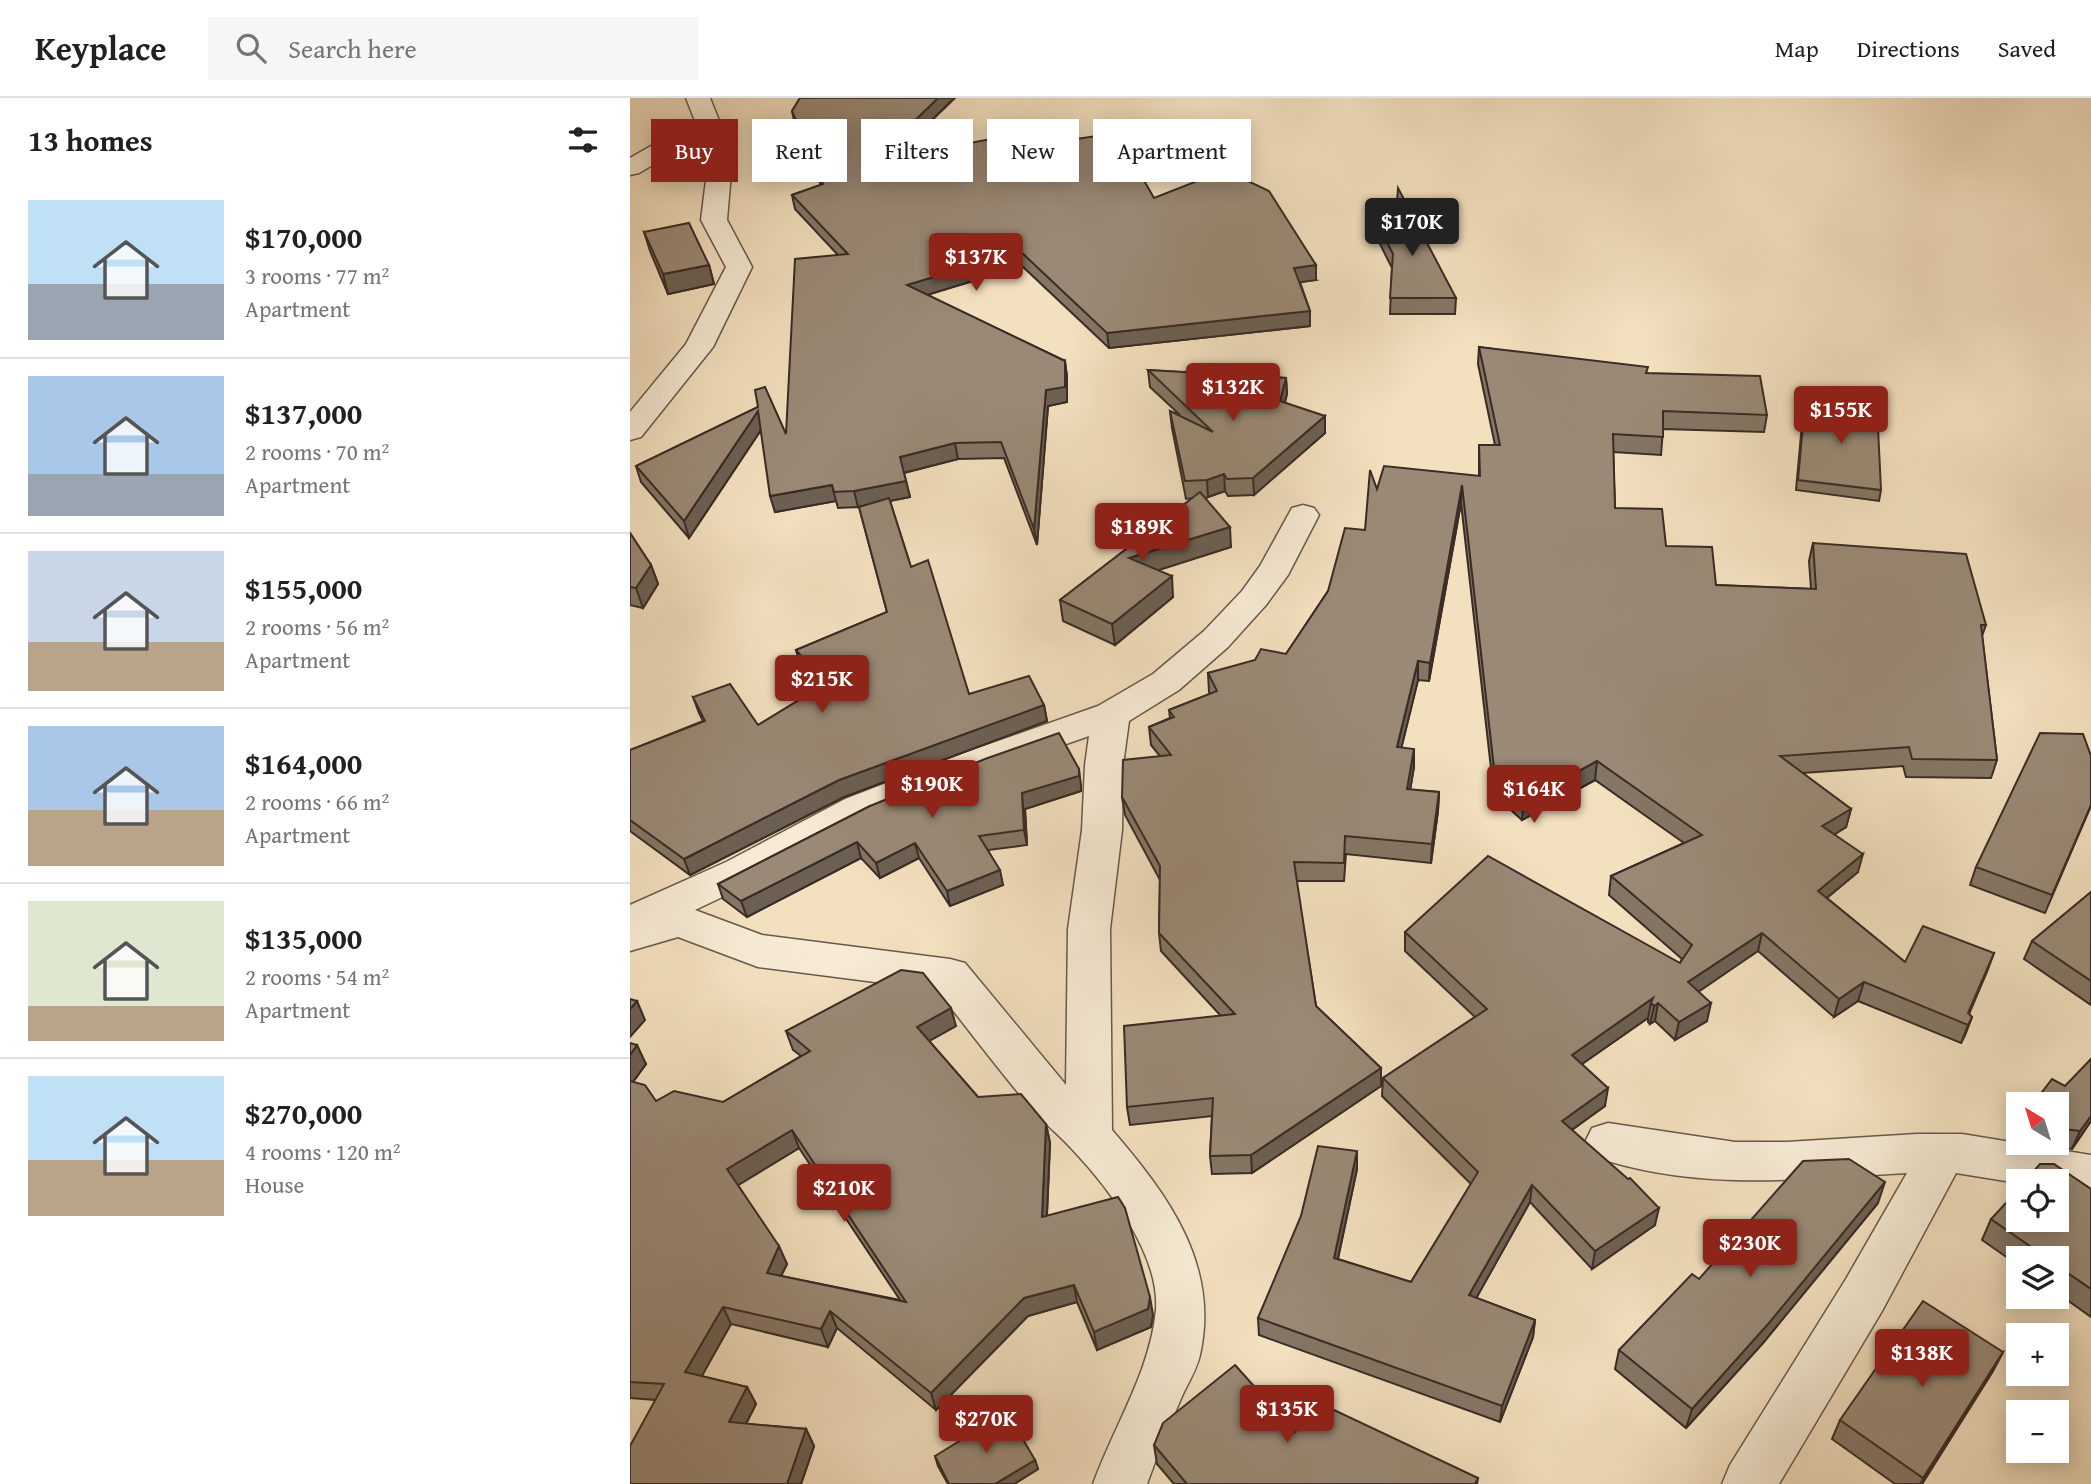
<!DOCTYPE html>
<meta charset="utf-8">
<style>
body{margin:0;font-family:"Gentium Book Plus",serif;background:#f6f6f6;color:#202124;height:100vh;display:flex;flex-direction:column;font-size:26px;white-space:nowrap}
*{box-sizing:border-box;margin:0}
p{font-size:23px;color:#757577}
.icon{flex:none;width:38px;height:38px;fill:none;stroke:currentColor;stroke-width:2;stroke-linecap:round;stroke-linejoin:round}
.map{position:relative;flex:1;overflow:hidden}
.drawer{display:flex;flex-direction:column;background:#fff;width:630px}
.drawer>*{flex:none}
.top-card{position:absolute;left:21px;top:21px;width:665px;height:63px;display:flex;gap:14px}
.needle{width:46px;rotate:322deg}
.fabs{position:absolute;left:1376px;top:994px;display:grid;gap:14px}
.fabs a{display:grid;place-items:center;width:63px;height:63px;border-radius:0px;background:#fff;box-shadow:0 4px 18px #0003;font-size:35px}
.price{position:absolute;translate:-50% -60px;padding:0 16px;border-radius:7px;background:#8f2418;color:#fff;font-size:23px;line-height:46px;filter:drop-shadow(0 2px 4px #0008)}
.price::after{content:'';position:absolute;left:50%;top:42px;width:21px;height:16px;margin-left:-10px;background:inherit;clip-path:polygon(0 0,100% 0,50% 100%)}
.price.active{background:#222;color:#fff}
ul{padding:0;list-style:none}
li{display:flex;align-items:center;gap:21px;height:175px;padding:0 28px}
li+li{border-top:2px solid #e0e0e0}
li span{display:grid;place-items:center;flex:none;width:196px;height:140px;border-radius:0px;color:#555}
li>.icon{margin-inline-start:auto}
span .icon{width:84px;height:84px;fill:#fffc;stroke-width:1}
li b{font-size:30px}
h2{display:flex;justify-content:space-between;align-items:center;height:84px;padding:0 28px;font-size:30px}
.pill{padding:0 24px;border-radius:0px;background:#fff;box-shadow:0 4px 18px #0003;font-size:24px;line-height:63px}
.pill.active{background:#8f2418;color:#fff}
header{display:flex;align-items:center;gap:42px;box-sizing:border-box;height:98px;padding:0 35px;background:#fff;border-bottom:2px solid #e0e0e0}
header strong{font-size:33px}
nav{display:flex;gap:38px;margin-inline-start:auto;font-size:24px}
.search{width:490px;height:63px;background:#f6f6f6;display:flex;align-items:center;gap:18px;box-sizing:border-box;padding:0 24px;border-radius:0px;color:#757577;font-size:26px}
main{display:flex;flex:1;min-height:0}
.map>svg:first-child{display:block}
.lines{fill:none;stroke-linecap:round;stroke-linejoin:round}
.street-casing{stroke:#68584c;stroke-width:3}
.street{fill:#f7ebd5;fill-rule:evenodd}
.wall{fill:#847665;stroke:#392b26;stroke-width:2;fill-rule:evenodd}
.shaded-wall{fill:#6c6053;stroke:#392b26;stroke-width:2}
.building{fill:#9a8976;stroke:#392b26;stroke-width:2;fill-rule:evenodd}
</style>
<header>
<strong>Keyplace</strong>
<div class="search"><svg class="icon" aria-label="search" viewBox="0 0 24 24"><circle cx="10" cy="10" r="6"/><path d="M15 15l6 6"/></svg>Search here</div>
<nav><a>Map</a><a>Directions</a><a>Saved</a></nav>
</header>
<main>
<section class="drawer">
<h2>13 homes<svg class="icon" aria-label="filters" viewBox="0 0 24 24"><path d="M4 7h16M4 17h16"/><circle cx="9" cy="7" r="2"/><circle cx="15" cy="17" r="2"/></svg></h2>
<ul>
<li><span style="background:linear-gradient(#bfe0f5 60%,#9aa5b1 0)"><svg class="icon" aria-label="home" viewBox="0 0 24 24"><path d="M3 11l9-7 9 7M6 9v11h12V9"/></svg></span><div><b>$170,000</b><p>3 rooms · 77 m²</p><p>Apartment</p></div></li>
<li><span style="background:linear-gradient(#a9c7e8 70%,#9aa5b1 0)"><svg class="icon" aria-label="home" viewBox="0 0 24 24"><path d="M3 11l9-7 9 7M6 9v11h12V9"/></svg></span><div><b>$137,000</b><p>2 rooms · 70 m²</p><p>Apartment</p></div></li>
<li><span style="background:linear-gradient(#c9d6e8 65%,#b9a48a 0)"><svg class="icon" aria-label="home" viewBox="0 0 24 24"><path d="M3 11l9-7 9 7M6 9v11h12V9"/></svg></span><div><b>$155,000</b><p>2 rooms · 56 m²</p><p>Apartment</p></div></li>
<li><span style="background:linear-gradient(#a9c7e8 60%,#b9a48a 0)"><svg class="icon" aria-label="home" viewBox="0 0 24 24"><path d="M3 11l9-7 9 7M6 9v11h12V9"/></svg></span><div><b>$164,000</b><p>2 rooms · 66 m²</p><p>Apartment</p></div></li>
<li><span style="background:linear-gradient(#dfe7d0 75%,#b9a48a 0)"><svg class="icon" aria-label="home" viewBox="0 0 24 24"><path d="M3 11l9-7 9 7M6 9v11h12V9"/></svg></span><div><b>$135,000</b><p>2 rooms · 54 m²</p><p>Apartment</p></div></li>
<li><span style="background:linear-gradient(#bfe0f5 60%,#b9a48a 0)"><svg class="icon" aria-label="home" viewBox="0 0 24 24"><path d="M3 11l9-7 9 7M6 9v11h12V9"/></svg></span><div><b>$270,000</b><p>4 rooms · 120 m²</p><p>House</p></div></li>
</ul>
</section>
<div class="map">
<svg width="1461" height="1386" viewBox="0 0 1461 1386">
<rect width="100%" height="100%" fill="#f3e0bf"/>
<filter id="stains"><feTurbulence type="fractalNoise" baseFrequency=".00286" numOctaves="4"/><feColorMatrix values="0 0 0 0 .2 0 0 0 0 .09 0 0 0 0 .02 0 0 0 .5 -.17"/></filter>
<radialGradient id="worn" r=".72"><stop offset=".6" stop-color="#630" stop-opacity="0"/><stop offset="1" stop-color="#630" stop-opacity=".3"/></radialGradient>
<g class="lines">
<!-- street casing -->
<g class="street-casing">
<g id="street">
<polygon points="56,0 80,0 90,25 101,74 97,122 122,169 83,249 11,339 0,342 0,314 56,246 96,169 71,122 77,74 69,40 9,75 0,77 0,60 65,23"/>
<path d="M673 407 684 410 689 417 658 477 636 507 598 549 549 592 499 623 493 667 492 732 480 831 482 1032C538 1097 590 1167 570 1257 567 1270 559 1284 553 1296 540 1326 528 1355 517 1386H463C484 1328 520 1274 526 1212 530 1156 478 1089 441 1050 428 1036 413 1024 400 1009 368 971 338 931 307 892L128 869 48 839 0 853V807L96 764 215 701 331 656 468 608 523 576 574 533 612 493 630 468 662 410ZM459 638 455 667 452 732 438 831 436 987 335 865 320 861 132 837 65 812 124 784 243 721 357 674Z"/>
<path d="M978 1025 1105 1044H1157L1287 1036H1332L1461 1057V1097L1426 1092V1083L1388 1085 1326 1075 1252 1213 1149 1386H1092L1100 1367 1216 1181 1277 1075C1168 1081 1068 1094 962 1058L955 1044 962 1030Z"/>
</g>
</g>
<!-- street -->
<use href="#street" class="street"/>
</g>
<!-- wall -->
<g class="wall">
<polygon points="170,0 325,0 264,59 385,50 524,100 686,182 670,184 680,213 680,228 479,250 392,168 297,197 435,263 437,279 437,304 418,308 407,447 374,360 328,361 274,375 280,399 260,403 281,469 339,596 414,607 417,623 214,699 60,777 0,733 0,652 73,623 69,615 63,599 128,627 189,590 171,569 166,552 257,514 229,409 208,410 206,403 145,414 131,332 59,440 11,384 6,368 128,309 156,336 208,157 165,111 162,97 191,87 165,27 162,13"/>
<polygon points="745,121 826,200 825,216 760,216 762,170 745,136"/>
<polygon points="14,134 79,167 84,186 38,196 20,153"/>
<polygon points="849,249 1017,275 1137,317 1134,334 1033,331 1031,357 983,354 985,410 1086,487 1181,491 1179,463 1183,445 1356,527 1352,538 1367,662 1361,680 1276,679 1273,668 1172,675 1221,711 1216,729 1204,736 1228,774 1197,800 1275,864 1364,855 1339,916 1342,919 1335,937 1331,945 1228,903 1204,919 1128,853 1068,893 1077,923 1045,942 1025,923 1020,926 1018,924 1018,920 952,966 975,1008 942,1032 1025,1127 962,1171 900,1104 846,1200 905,1222 903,1239 870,1324 629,1237 628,1220 727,1071 708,1161 781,1184 841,1086 752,998 753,980 845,919 775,853 775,834 1050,865 1052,861 979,797 981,778 1054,745 965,682 892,722 864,697 831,405 799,583 788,582 771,650 784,669 780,692 809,694 808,713 801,765 716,756 714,783 666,783 686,908 751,970 751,988 622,1075 582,1076 580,1058 582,1018 500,1027 497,1009 591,918 531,853 529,835 530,782 495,717 492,699 530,658 521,647 519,629 540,620 539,612 580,596 579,594 578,575 656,556 698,493 735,432 747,391 849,378 849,347 865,347 848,266"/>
<polygon points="518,272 656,280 657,296 655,304 695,335 624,397 598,398 595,393 578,399 575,400 601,449 528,472 543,499 485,547 433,523 430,502 563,400 556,401 542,330 540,313 550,317 520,289"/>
<polygon points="1175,305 1251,392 1249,403 1166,392 1173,315"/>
<polygon points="0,435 21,467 28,486 13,510 0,507"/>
<polygon points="451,687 451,693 395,711 397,747 358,752 373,787 320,808 289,760 250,780 231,760 117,819 93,801 88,786 240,708"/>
<polygon points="1461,708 1415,815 1340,787 1346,769"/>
<polygon points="1461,794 1461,907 1394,861 1402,843"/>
<path d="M326 928 299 943 348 999 416 1026 420 1045 417 1118 523 1217 521 1229 467 1252 447 1204 398 1218 306 1312 207 1230 198 1249 101 1226 71 1278 117 1289 126 1306 116 1326 176 1331 184 1348 171 1386H0L25 1302 0 1300V957L16 966 3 984 26 1003 93 1004 171 958 163 952 156 933ZM169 1050 270 1202 151 1178 157 1166 108 1087Z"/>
<polygon points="1461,961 1461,1023 1442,1051 1417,1047 1413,1045 1426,1045 1426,1006"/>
<polygon points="1461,1091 1461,1219 1426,1194 1426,1160 1388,1160 1388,1167 1352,1142 1361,1121"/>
<polygon points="1248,1105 1133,1245 1056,1330 985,1271 989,1252 1069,1181"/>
<polygon points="1373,1254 1363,1273 1292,1386 1265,1386 1202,1341 1210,1322"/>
<polygon points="665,1334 848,1380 847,1386 544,1386 527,1366 524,1347"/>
<polygon points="305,1358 405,1362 408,1371 384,1386 318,1386 308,1368"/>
</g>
<!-- shaded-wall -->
<g class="shaded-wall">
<polygon points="308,0 324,0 245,78 242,64"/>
<polygon points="390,153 392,168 280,202 277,187"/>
<polygon points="79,167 84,186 38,196 33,176"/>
<polygon points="686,167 686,182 665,185 664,170"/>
<polygon points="680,213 680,228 479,250 477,235"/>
<polygon points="435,263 437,279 437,304 418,308 407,447 404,431 416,292"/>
<polygon points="656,280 657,296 651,319 650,303"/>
<polygon points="128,313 133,329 59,440 54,423"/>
<polygon points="695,318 695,335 624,397 623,380"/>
<polygon points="325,345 328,361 273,375 270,359"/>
<polygon points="594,376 595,393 578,399 577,382"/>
<polygon points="276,383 280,399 228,409 224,393"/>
<polygon points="202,387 206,403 145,414 140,398"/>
<polygon points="832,387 831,405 799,583 800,565"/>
<polygon points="600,429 601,449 501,481 499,460"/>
<polygon points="21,467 28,486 13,510 6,490"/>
<polygon points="542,478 543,499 485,547 482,526"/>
<polygon points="788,563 788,582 767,668 767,649"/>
<polygon points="414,607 417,623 214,699 60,777 54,761 209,682"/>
<polygon points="784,651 784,669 777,710 777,691"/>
<polygon points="967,663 965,682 892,722 894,703"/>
<polygon points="449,671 451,687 451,693 395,711 397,747 394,732 392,695"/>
<polygon points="809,694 808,713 801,765 802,746"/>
<polygon points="1221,711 1216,729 1188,747 1192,728"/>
<polygon points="227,744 231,760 117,819 111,803"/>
<polygon points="285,745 289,760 250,780 246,765"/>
<polygon points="1233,756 1228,774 1183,811 1188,793"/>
<polygon points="370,772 373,787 320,808 317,793"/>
<polygon points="1132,835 1128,853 1055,903 1058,884"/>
<polygon points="1364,855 1357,874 1335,925 1334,925"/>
<polygon points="1234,884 1228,903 1204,919 1209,901"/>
<polygon points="1023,900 1021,905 1018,920 939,975 942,957"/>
<polygon points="7,903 15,922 0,939 0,911"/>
<polygon points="1028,905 1025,923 1020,926 1024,908"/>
<polygon points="1081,905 1077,923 1045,942 1049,924"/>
<polygon points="321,910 326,928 292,947 287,929"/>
<polygon points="1342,919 1335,937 1331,945 1338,927"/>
<polygon points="7,947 16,966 0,988 0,957"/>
<polygon points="751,970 751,988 622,1075 621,1057"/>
<polygon points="978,990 975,1008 929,1041 932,1023"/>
<polygon points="1461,1018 1461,1023 1442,1051 1450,1033"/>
<polygon points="416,1026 420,1045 416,1137 412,1119"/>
<polygon points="162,1032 169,1050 105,1089 97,1071"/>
<polygon points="727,1053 727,1071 704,1178 704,1160"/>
<polygon points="1255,1084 1248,1105 1133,1245 1056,1330 1062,1311"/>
<polygon points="902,1087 900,1104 838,1215 839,1197"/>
<polygon points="1029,1110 1025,1127 962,1171 965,1153"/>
<polygon points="149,1148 157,1166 144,1192 137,1175"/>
<polygon points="444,1187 447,1204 398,1218 306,1312 301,1295 394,1200"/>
<polygon points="520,1199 523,1217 521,1229 467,1252 464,1234"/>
<polygon points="93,1209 101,1226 64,1292 55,1274"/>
<polygon points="200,1213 207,1230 198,1249 191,1231"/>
<polygon points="905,1222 903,1239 870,1324 872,1308"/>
<polygon points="1373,1254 1363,1273 1292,1386 1290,1386"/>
<polygon points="117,1289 126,1306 108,1341 99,1324"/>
<polygon points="176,1331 184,1348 171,1386 157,1386"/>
<polygon points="405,1362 408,1371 384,1386 365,1386"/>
</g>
<!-- building -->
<g class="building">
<polygon points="170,0 308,0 242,64 376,38 385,50 487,35 524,100 595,72 639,93 686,167 664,170 680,213 477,235 390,153 277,187 435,263 435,289 416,292 404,431 371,344 325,345 270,359 276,383 224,393 204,394 202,387 140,398 128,313 54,423 6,368 128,309 125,292 135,289 156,336 165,161 218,156 162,97 193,86 162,13"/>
<polygon points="768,90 826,200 760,200 763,156 745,121 766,119"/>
<polygon points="59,125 79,167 33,176 14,134"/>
<polygon points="849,249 1018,269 1016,275 1130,278 1137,317 1033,313 1033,339 983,336 985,410 1032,411 1036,448 1082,449 1086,487 1186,491 1183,445 1336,456 1356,527 1351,527 1367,662 1282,661 1279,649 1150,658 1221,711 1192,728 1233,756 1188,793 1275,864 1293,828 1364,855 1338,915 1342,919 1338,927 1234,884 1209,901 1132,835 1058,884 1081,905 1049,924 1028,905 1024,908 1021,905 1023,900 942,957 978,990 932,1023 998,1081 1000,1080 1029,1110 965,1153 902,1087 839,1197 905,1222 872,1308 628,1220 671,1118 688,1048 727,1053 704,1160 781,1184 848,1074 753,980 857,911 775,834 858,758 1050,865 1062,847 981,778 1072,737 967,663 894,703 865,679 832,387 800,565 788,563 767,649 784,651 777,691 809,694 802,746 715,738 714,765 664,764 686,908 751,970 621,1057 580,1058 583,1000 497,1009 494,928 605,916 529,835 530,768 492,699 493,662 541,657 519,629 544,619 539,612 587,593 578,575 625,562 631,551 656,556 698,493 715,430 735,432 740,372 747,391 754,368 850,378 849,347 870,347"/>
<polygon points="518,272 656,280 650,303 695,318 623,380 597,381 594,376 577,382 555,383 540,313 583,334"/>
<polygon points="1175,305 1247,309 1251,392 1168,382"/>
<polygon points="570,394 600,429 499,460 542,478 482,526 430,502"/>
<polygon points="259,400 281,469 298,462 339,596 399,578 414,607 209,682 54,761 0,722 0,652 75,623 63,599 100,586 128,627 195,586 166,552 257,514 229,409"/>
<polygon points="0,435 21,467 6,490 0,489"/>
<polygon points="429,635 449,671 449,678 392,695 394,732 349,738 370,772 317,793 285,745 246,765 227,744 111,803 88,786 240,708 355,661"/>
<polygon points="1410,635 1453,636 1461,658 1461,707 1422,797 1346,769"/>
<polygon points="1461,794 1461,883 1402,843"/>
<path d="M271 872 293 875 321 910 287 929 348 999 391 996 416 1026 412 1119 488 1099 495 1110 520 1199 518 1211 464 1234 444 1187 394 1200 301 1295 200 1213 191 1231 93 1209 55 1274 117 1289 99 1324 176 1331 157 1386H0V1348L34 1286 0 1284V983L15 987 26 1003 44 993 93 1004 180 953 156 933ZM162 1032 276 1204 137 1175 149 1148 97 1071Z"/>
<polygon points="0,901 7,903 0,911"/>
<polygon points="0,945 7,947 0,957"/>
<polygon points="1461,961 1461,1018 1450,1033 1426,1030 1426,1006 1403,1006 1422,981 1435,988"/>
<polygon points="1219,1061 1255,1084 1139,1225 1062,1311 989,1252 1062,1176 1069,1181 1173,1063"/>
<polygon points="1410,1066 1424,1066 1461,1091 1461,1191 1426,1167 1426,1160 1417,1160 1361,1121 1388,1092 1388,1122 1426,1122 1426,1083 1395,1083"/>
<polygon points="1293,1203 1373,1254 1293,1380 1210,1322"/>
<polygon points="605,1267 665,1334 683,1302 848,1380 845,1386 557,1386 524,1347 533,1325"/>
<polygon points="377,1314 405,1362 365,1386 319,1386 305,1358"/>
</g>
<rect width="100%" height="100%" filter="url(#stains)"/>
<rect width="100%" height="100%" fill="url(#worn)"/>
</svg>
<div class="fabs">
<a><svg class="needle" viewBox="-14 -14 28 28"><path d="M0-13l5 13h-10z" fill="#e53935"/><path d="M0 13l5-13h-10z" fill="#757577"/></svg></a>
<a><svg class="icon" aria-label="locate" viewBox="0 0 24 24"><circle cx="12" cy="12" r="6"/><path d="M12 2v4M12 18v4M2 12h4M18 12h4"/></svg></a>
<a><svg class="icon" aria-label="layers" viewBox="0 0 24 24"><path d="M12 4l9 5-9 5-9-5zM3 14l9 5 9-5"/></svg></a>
<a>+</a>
<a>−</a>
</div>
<b class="price active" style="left:782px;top:160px">$170K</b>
<b class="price" style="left:346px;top:195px">$137K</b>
<b class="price" style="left:603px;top:325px">$132K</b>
<b class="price" style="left:1211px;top:348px">$155K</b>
<b class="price" style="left:512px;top:465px">$189K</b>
<b class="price" style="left:192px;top:617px">$215K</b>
<b class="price" style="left:302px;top:722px">$190K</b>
<b class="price" style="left:904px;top:727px">$164K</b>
<b class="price" style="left:214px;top:1126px">$210K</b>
<b class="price" style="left:1120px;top:1181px">$230K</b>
<b class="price" style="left:1292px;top:1291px">$138K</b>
<b class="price" style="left:657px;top:1347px">$135K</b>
<b class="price" style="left:356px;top:1357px">$270K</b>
<div class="top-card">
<a class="pill active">Buy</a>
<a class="pill">Rent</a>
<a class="pill">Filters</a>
<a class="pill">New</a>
<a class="pill">Apartment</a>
</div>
</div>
</main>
